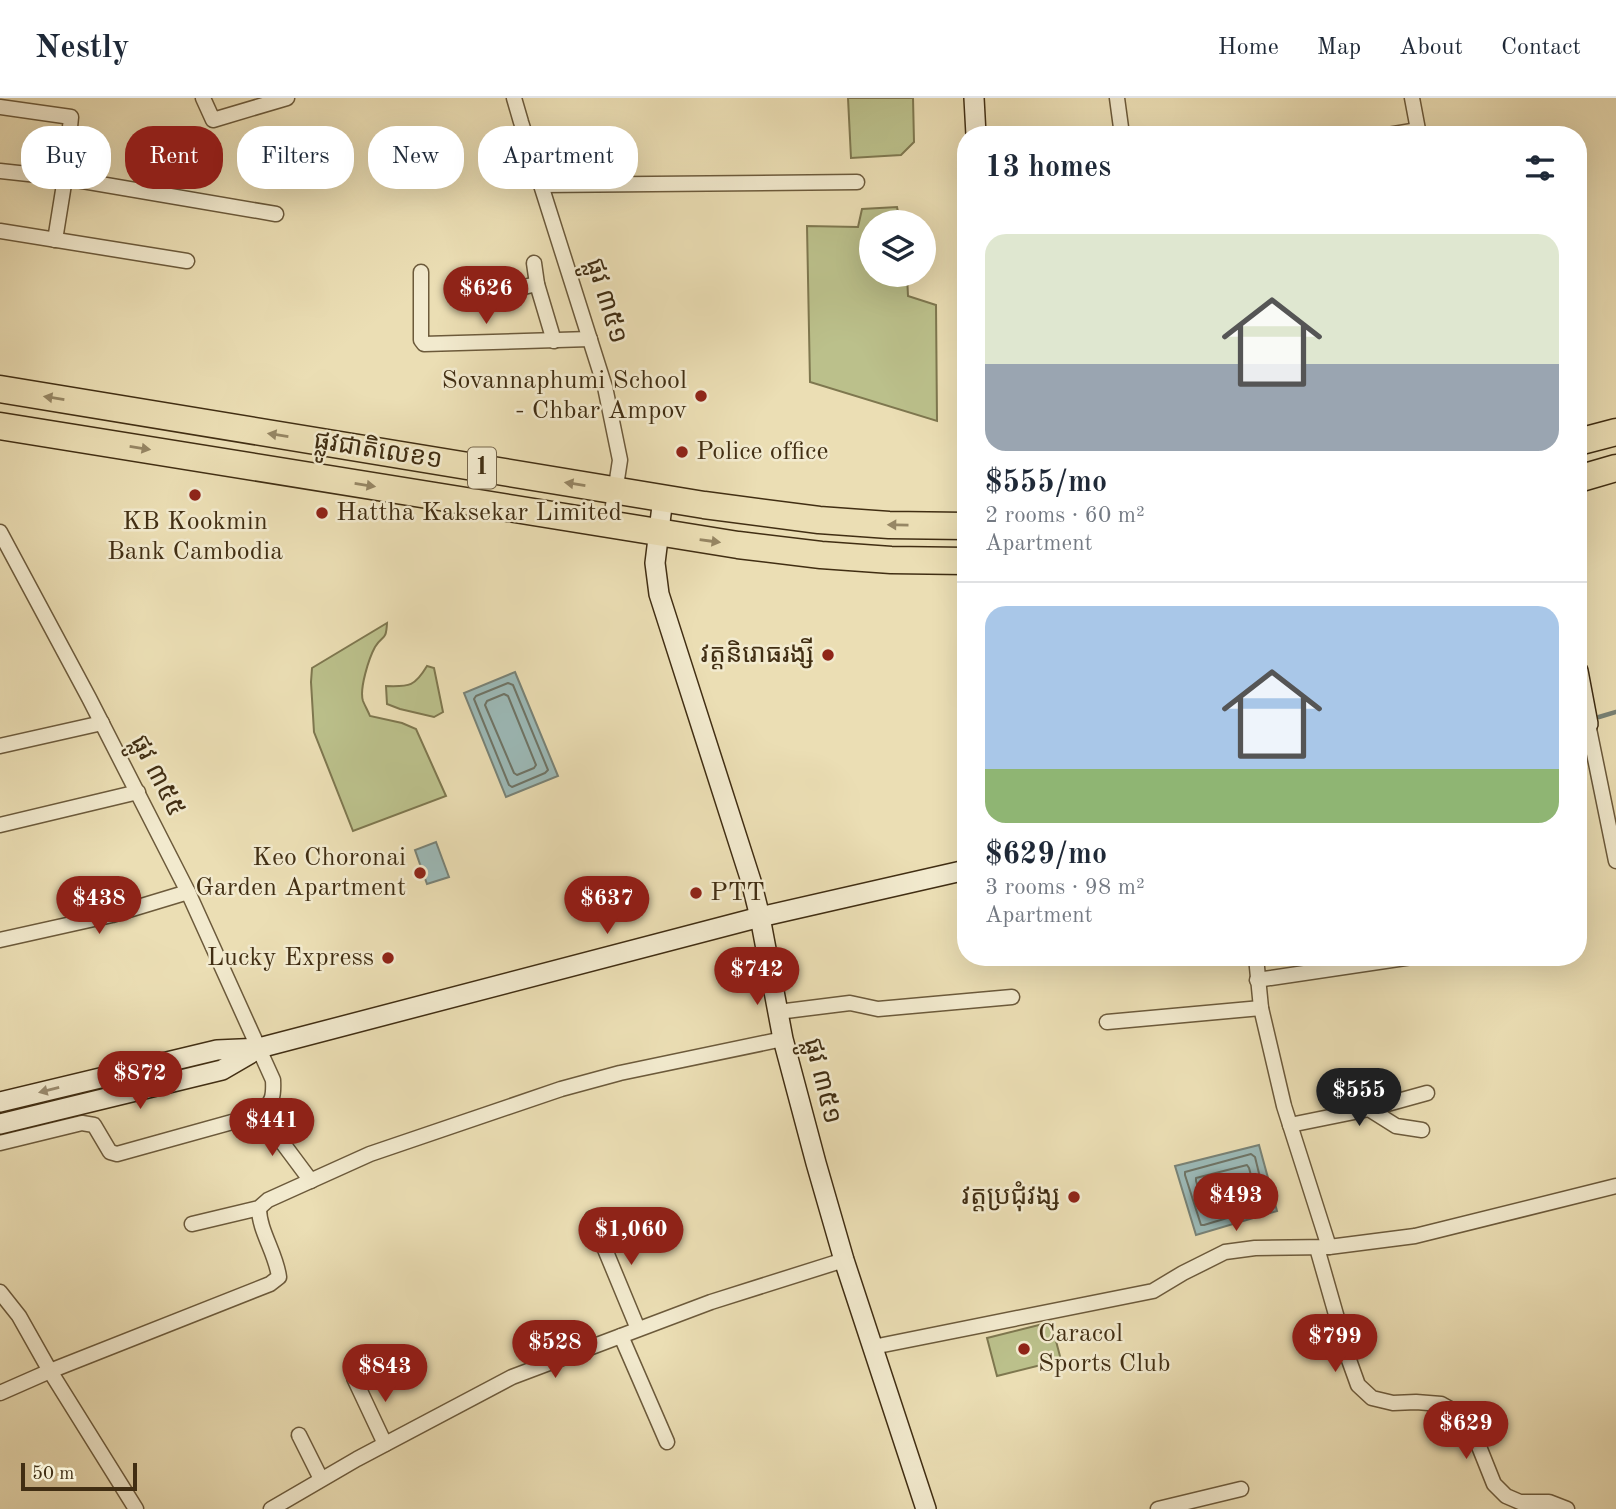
<!DOCTYPE html>
<meta charset="utf-8">
<style>
body{margin:0;font-family:"Old Standard TT","Noto Sans Khmer",serif;background:#f2f2f3;color:#1f2937;height:100vh;display:flex;flex-direction:column;font-size:26px;white-space:nowrap}
*{box-sizing:border-box;margin:0}
p{font-size:23px;color:#747a83}
.icon{flex:none;width:38px;height:38px;fill:none;stroke:currentColor;stroke-width:2;stroke-linecap:round;stroke-linejoin:round}
.map{position:relative;flex:1;overflow:hidden}
.panel{position:absolute;left:957px;top:28px;width:630px;height:840px;display:flex;flex-direction:column;background:#fff;border-radius:28px;box-shadow:0 7px 28px #0002}
.panel>*{flex:none}
.guide{position:absolute;left:21px;top:28px;width:665px;height:63px;display:flex;gap:14px}
.tools{position:absolute;left:859px;top:112px;display:grid;gap:14px}
.tools a{display:grid;place-items:center;width:77px;height:77px;border-radius:50%;background:#fff;box-shadow:0 7px 28px #0002;font-size:35px}
.scale{position:absolute;left:21px;bottom:18px;width:116px;box-sizing:border-box;padding-left:7px;border:4px solid #412e13;border-top:0;font-size:19px;line-height:24px;white-space:nowrap;color:#412e13;-webkit-text-stroke:5px #f2eace;paint-order:stroke}
.price{position:absolute;translate:-50% -60px;padding:0 16px;border-radius:24px;background:#8f2418;color:#fff;font-size:23px;line-height:46px;filter:drop-shadow(0 2px 4px #0008)}
.price::after{content:'';position:absolute;left:50%;top:42px;width:21px;height:16px;margin-left:-10px;background:inherit;clip-path:polygon(0 0,100% 0,50% 100%)}
.price.current{background:#222;color:#fff}
ul{padding:0;list-style:none}
li{display:grid;align-content:center;gap:14px;height:371px;padding:0 28px}
li+li{border-top:2px solid #e0e1e3}
li span{display:grid;place-items:center;height:217px;border-radius:21px;color:#555}
li>.icon{margin-inline-start:auto}
span .icon{width:126px;height:126px;fill:#fffc;stroke-width:1}
li b{font-size:30px}
h2{display:flex;justify-content:space-between;align-items:center;height:84px;padding:0 28px;font-size:30px}
.tag{padding:0 24px;border-radius:28px;background:#fff;box-shadow:0 7px 28px #0002;font-size:24px;line-height:63px}
.tag.current{background:#8f2418;color:#fff}
header{display:flex;align-items:center;gap:42px;box-sizing:border-box;height:98px;padding:0 35px;background:#fff;border-bottom:2px solid #e0e1e3}
header strong{font-size:33px}
nav{display:flex;gap:38px;margin-inline-start:auto;font-size:24px}
.map>svg:first-child{display:block}
.green{fill:#bbc08b;stroke:#7e774f;stroke-width:2}
.water{fill:#9cbab8;stroke:#788276;stroke-width:2}
.lines{fill:none;stroke-linecap:round;stroke-linejoin:round}
.shore{stroke:#6e7466;stroke-width:2}
.stream{stroke:#788276;stroke-width:4.5}
.street-casing{stroke:#6c5a3b;stroke-width:17}
.secondary-casing{stroke:#412e13;stroke-width:22}
.highway-casing{stroke:#412e13;stroke-width:29}
.street{stroke:#f2eace;stroke-width:14}
.secondary{stroke:#f2eace;stroke-width:19}
.highway{stroke:#ebdeb4;stroke-width:26}
.oneway{fill:#968664}
.oneway2{fill:#9a8c70}
.poi-dot{fill:#8f2418;stroke:#f2eace;stroke-width:2.5}
.labels{text-anchor:middle;dominant-baseline:central;stroke-width:5;stroke-linejoin:round;paint-order:stroke}
.shield{fill:#f2eace;stroke:#76664b;stroke-width:2}
.shield-label{font-size:24px;font-weight:bold;fill:#412e13}
.street-label{font-size:26px;fill:#412e13;stroke:#f2eace}
.poi-label{font-size:26px;fill:#412e13;stroke:#f2eace;text-anchor:end}
</style>
<header>
<strong>Nestly</strong>
<nav><a>Home</a><a>Map</a><a>About</a><a>Contact</a></nav>
</header>
<div class="map">
<svg width="1616" height="1411" viewBox="0 0 1616 1411">
<rect width="100%" height="100%" fill="#ebdeb4"/>
<filter id="stains"><feTurbulence type="fractalNoise" baseFrequency=".00286" numOctaves="4"/><feColorMatrix values="0 0 0 0 .2 0 0 0 0 .09 0 0 0 0 .02 0 0 0 .5 -.17"/></filter>
<radialGradient id="worn" r=".72"><stop offset=".6" stop-color="#630" stop-opacity="0"/><stop offset="1" stop-color="#630" stop-opacity=".3"/></radialGradient>
<!-- green -->
<g class="green">
<polygon points="848,0 913,0 914,44 901,57 851,60"/>
<polygon points="897,109 900,124 872,124 872,177 907,177 908,198 936,207 937,323 810,284 807,128 858,129 862,111"/>
<path d="M387 525C386 544 383 536 375 549 369 560 359 591 363 603 365 608 368 613 370 618L402 625 416 631 446 698 353 733 314 634 311 584 312 570Z"/>
<path d="M427 568 434 570 443 614 434 619 400 611 387 606 386 588C410 589 415 588 427 568Z"/>
<polygon points="1051,1224 1061,1262 997,1278 987,1240"/>
</g>
<!-- water -->
<g class="water">
<polygon points="515,574 558,678 506,699 464,595"/>
<polygon points="436,744 449,779 427,786 415,752"/>
<polygon points="1259,1047 1277,1113 1196,1137 1175,1068"/>
</g>
<g class="lines">
<!-- shore -->
<g class="shore">
<polygon points="508,585 513,587 548,672 545,675 512,689 509,687 474,601 476,598"/>
<polygon points="504,596 508,598 536,667 534,670 517,677 514,675 485,607 487,603"/>
<polygon points="1251,1056 1255,1059 1267,1108 1204,1127 1201,1127 1185,1077 1185,1074"/>
<polygon points="1247,1067 1249,1070 1257,1099 1256,1102 1210,1116 1207,1116 1196,1083 1196,1080"/>
<polygon points="1239,1080 1244,1092 1243,1096 1216,1103 1213,1102 1209,1090 1210,1087"/>
</g>
<!-- stream -->
<polyline class="stream" points="1599,619 1616,614"/>
<!-- street casing -->
<g class="street-casing">
<g id="street">
<polyline points="203,0 213,22 287,0"/>
<polyline points="514,0 521,24 605,289 620,362 610,427"/>
<polyline points="1117,0 1122,37"/>
<polyline points="1412,0 1419,37"/>
<polyline points="0,9 71,19 65,80 55,142"/>
<polyline points="1388,37 1418,32"/>
<polyline points="0,73 65,80 276,116"/>
<polyline points="541,87 857,84"/>
<polyline points="0,133 187,163"/>
<polyline points="534,165 537,186 554,243"/>
<polyline points="421,174 421,242 424,246 590,241"/>
<polyline points="474,200 537,186"/>
<path d="M0 434 89 600 188 794 273 982C274 1000 272 1003 261 1016L117 1056 110 1054 94 1027 82 1025 0 1045"/>
<polyline points="1588,626 1616,763"/>
<polyline points="0,648 102,625"/>
<polyline points="0,727 138,694"/>
<polyline points="0,842 112,817 188,794"/>
<polyline points="1256,859 1261,910 1284,1008 1329,1149"/>
<polyline points="1257,882 1412,859"/>
<polyline points="778,914 850,905 878,911 1012,899"/>
<polyline points="1107,924 1261,910"/>
<polyline points="1369,1011 1427,995"/>
<polyline points="261,1016 311,1083"/>
<polyline points="1290,1027 1369,1011 1396,1028 1422,1032"/>
<polyline points="592,1120 638,1231"/>
<polyline points="192,1126 259,1110 268,1102 370,1056 561,991 620,975 783,941"/>
<polyline points="1317,1150 1349,1262 1358,1287 1372,1300 1393,1305 1416,1304 1441,1306 1461,1317 1476,1341 1494,1386 1506,1398 1520,1404 1549,1404 1567,1411"/>
<polyline points="0,1194 19,1218 50,1273 136,1411"/>
<polyline points="621,1238 667,1344"/>
<polyline points="873,1249 1153,1193 1183,1175 1225,1154 1255,1150 1329,1149 1415,1138 1616,1088"/>
<polyline points="354,1280 385,1346"/>
<path d="M0 1295 50 1273 270 1186 279 1179C276 1155 259 1133 259 1110"/>
<polyline points="299,1337 321,1381"/>
<polyline points="271,1411 357,1361 512,1279 711,1204 844,1162"/>
<polyline points="1158,1411 1241,1391"/>
</g>
</g>
<!-- secondary casing -->
<g class="secondary-casing">
<g id="secondary">
<polyline points="974,0 976,37"/>
<polyline points="663,400 655,465 659,496 751,783 760,819 783,941 816,1065 844,1162 926,1411"/>
<polyline points="1578,573 1588,626 1578,628"/>
<polyline points="0,1004 217,952 259,950 760,819 966,772"/>
<polyline points="0,1026 222,972 258,951"/>
</g>
</g>
<!-- highway casing -->
<g class="highway-casing">
<g id="highway">
<polyline points="0,291 704,407 819,422 889,427 966,428"/>
<polyline points="0,328 738,447 821,457 891,462 966,463"/>
<polyline points="1578,344 1616,334"/>
<polyline points="1578,381 1616,370"/>
</g>
</g>
<!-- street -->
<use href="#street" class="street"/>
<!-- secondary -->
<use href="#secondary" class="secondary"/>
<!-- highway -->
<use href="#highway" class="highway"/>
</g>
<!-- one-way arrows -->
<defs><path id="oneway-solid" d="M-6-.8H1V-3.2L6.5 0L1 3.2V.8H-6Z" transform="scale(1.75)"/></defs>
<g class="oneway">
<use href="#oneway-solid" transform="translate(54 300) rotate(-171)"/>
<use href="#oneway-solid" transform="translate(278 337) rotate(-171)"/>
<use href="#oneway-solid" transform="translate(140 350) rotate(9)"/>
<use href="#oneway-solid" transform="translate(575 386) rotate(-171)"/>
<use href="#oneway-solid" transform="translate(365 387) rotate(9)"/>
<use href="#oneway-solid" transform="translate(898 427) rotate(-179)"/>
<use href="#oneway-solid" transform="translate(710 443) rotate(8)"/>
</g>
<use class="oneway2" href="#oneway-solid" transform="translate(49 992) rotate(166)"/>
<!-- markers -->
<g class="poi-dot">
<circle cx="701" cy="298" r="7"/>
<circle cx="682" cy="354" r="7"/>
<circle cx="195" cy="397" r="7"/>
<circle cx="322" cy="415" r="7"/>
<circle cx="828" cy="557" r="7"/>
<circle cx="420" cy="775" r="7"/>
<circle cx="696" cy="795" r="7"/>
<circle cx="388" cy="860" r="7"/>
<circle cx="1074" cy="1099" r="7"/>
<circle cx="1024" cy="1251" r="7"/>
</g>
<g class="labels">
<!-- shield labels -->
<rect class="shield" x="468" y="349.5" width="28" height="41" rx="5"/>
<g class="shield-label">
<text x="482" y="370">1</text>
</g>
<!-- street labels -->
<g class="street-label">
<text transform="translate(606 203) rotate(73)">ផ្លូវ ៣៥១</text>
<text transform="translate(378 353) rotate(9)">ផ្លូវជាតិលេខ១</text>
<text transform="translate(157 678) rotate(63)">ផ្លូវ ៣៥៥</text>
<text transform="translate(822 983) rotate(76)">ផ្លូវ ៣៥១</text>
</g>
<!-- poi labels -->
<g class="poi-label">
<text x="687" y="283">Sovannaphumi School<tspan x="687" dy="30">- Chbar Ampov</tspan></text>
<text x="696" y="354" text-anchor="start">Police office</text>
<text x="336" y="415" text-anchor="start">Hattha Kaksekar Limited</text>
<text x="195" y="424" text-anchor="middle">KB Kookmin<tspan x="195" dy="30">Bank Cambodia</tspan></text>
<text x="814" y="557">វត្តនិរោធរង្សី</text>
<text x="406" y="760">Keo Choronai<tspan x="406" dy="30">Garden Apartment</tspan></text>
<text x="710" y="795" text-anchor="start">PTT</text>
<text x="374" y="860">Lucky Express</text>
<text x="1060" y="1099">វត្តប្រជុំវង្ស</text>
<text x="1038" y="1236" text-anchor="start">Caracol<tspan x="1038" dy="30">Sports Club</tspan></text>
</g>
</g>
<rect width="100%" height="100%" filter="url(#stains)"/>
<rect width="100%" height="100%" fill="url(#worn)"/>
</svg>
<div class="tools">
<a><svg class="icon" aria-label="layers" viewBox="0 0 24 24"><path d="M12 4l9 5-9 5-9-5zM3 14l9 5 9-5"/></svg></a>
</div>
<div class="scale">50 m</div>
<b class="price" style="left:486px;top:228px">$626</b>
<b class="price" style="left:99px;top:838px">$438</b>
<b class="price" style="left:607px;top:838px">$637</b>
<b class="price" style="left:757px;top:909px">$742</b>
<b class="price" style="left:140px;top:1013px">$872</b>
<b class="price current" style="left:1359px;top:1030px">$555</b>
<b class="price" style="left:272px;top:1060px">$441</b>
<b class="price" style="left:1236px;top:1135px">$493</b>
<b class="price" style="left:631px;top:1169px">$1,060</b>
<b class="price" style="left:1335px;top:1276px">$799</b>
<b class="price" style="left:555px;top:1282px">$528</b>
<b class="price" style="left:385px;top:1306px">$843</b>
<b class="price" style="left:1466px;top:1363px">$629</b>
<div class="guide">
<a class="tag">Buy</a>
<a class="tag current">Rent</a>
<a class="tag">Filters</a>
<a class="tag">New</a>
<a class="tag">Apartment</a>
</div>
<section class="panel">
<h2>13 homes<svg class="icon" aria-label="filters" viewBox="0 0 24 24"><path d="M4 7h16M4 17h16"/><circle cx="9" cy="7" r="2"/><circle cx="15" cy="17" r="2"/></svg></h2>
<ul>
<li><span style="background:linear-gradient(#dfe7d0 60%,#9aa5b1 0)"><svg class="icon" aria-label="home" viewBox="0 0 24 24"><path d="M3 11l9-7 9 7M6 9v11h12V9"/></svg></span><div><b>$555/mo</b><p>2 rooms · 60 m²</p><p>Apartment</p></div></li>
<li><span style="background:linear-gradient(#a9c7e8 75%,#8fb573 0)"><svg class="icon" aria-label="home" viewBox="0 0 24 24"><path d="M3 11l9-7 9 7M6 9v11h12V9"/></svg></span><div><b>$629/mo</b><p>3 rooms · 98 m²</p><p>Apartment</p></div></li>
</ul>
</section>
</div>
